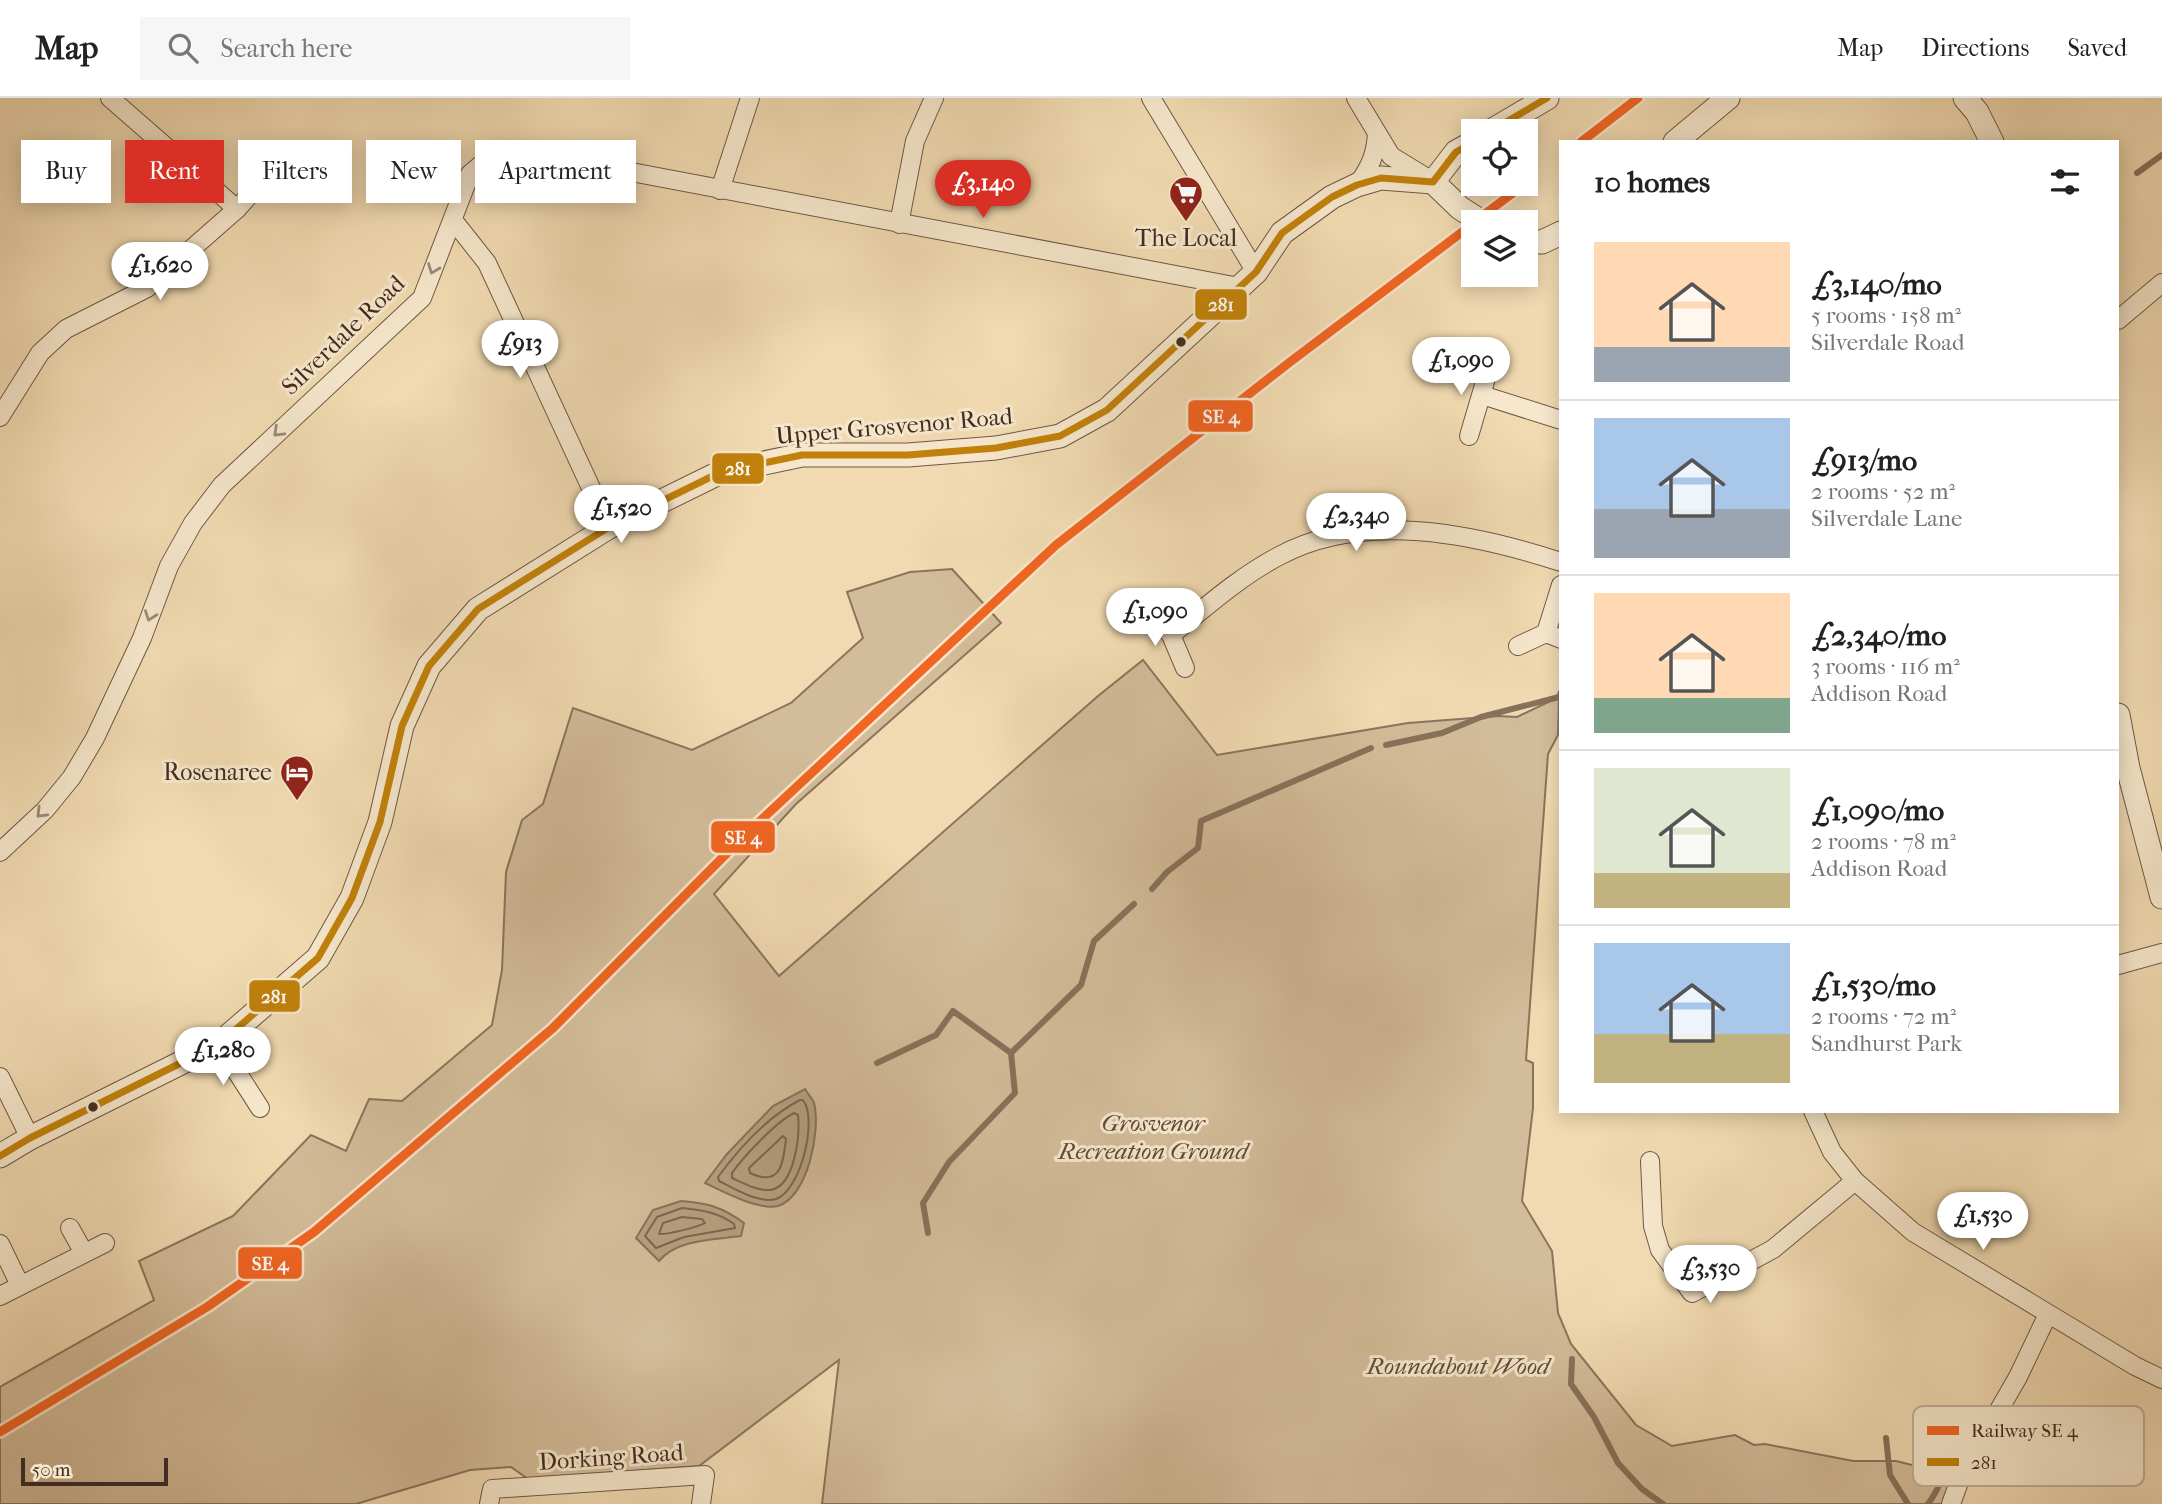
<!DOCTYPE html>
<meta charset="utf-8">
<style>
body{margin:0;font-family:"IM FELL French Canon",serif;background:#f6f6f6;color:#222;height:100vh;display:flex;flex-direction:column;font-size:26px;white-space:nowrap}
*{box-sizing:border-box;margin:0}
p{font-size:23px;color:#767676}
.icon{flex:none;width:38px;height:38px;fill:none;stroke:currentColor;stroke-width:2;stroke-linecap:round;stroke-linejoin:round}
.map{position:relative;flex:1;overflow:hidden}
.sheet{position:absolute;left:1559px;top:42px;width:560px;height:973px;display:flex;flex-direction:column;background:#fff;border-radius:0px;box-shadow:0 4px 18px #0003}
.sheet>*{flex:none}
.banner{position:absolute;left:21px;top:42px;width:665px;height:63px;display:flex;gap:14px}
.controls{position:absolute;left:1461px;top:21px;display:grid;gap:14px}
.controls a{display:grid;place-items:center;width:77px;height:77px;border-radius:0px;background:#fff;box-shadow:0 4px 18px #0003;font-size:35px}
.scale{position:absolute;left:21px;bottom:18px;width:147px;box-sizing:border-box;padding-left:7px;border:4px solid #432c21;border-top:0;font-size:19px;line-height:24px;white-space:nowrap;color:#432c21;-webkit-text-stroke:5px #f6e7cc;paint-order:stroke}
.price{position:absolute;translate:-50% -60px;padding:0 16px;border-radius:24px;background:#fff;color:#222;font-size:23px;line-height:46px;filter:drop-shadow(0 2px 4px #0008)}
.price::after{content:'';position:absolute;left:50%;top:42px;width:21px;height:16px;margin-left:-10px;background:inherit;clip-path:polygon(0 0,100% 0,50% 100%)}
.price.selected{background:#d93025;color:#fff}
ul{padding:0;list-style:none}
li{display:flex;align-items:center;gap:21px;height:175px;padding:0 35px}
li+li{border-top:2px solid #e0e0e0}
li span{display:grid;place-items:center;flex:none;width:196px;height:140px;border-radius:0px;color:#555}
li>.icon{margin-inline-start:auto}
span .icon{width:84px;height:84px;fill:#fffc;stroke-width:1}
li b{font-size:30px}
h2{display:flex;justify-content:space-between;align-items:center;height:84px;padding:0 35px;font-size:30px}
.chip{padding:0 24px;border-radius:0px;background:#fff;box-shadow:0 4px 18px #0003;font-size:24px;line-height:63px}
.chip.selected{background:#d93025;color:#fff}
header{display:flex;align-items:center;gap:42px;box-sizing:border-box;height:98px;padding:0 35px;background:#fff;border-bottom:2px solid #e0e0e0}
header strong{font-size:33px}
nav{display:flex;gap:38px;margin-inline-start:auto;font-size:24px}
.search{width:490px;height:63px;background:#f6f6f6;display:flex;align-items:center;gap:18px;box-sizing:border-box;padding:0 24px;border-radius:0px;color:#767676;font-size:26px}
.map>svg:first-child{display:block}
.green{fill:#d3bc99;stroke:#8b745d;stroke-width:2}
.water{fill:#b69f80;stroke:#88715a;stroke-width:2}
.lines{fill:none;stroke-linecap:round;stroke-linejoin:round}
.shore{stroke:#7c6650;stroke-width:2}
.stream{stroke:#88715a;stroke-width:6}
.minor-casing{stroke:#6e5845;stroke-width:20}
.tertiary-casing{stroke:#6e5845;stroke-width:25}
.minor{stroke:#f6e7cc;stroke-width:18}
.tertiary{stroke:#f6e7cc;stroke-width:23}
.bus-1-casing{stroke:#f6e7cc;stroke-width:12}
.bus-1{stroke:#c1810a;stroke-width:7}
.rail-1-casing{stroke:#f6e7cc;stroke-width:14}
.rail-1{stroke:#f26522;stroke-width:9}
.oneway{stroke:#9c8a76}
.bus-dot{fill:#432c21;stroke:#f6e7cc;stroke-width:2.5}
.labels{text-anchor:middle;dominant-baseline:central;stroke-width:6;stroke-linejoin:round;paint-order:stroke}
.poi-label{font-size:24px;fill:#432c21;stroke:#f6e7cc}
.street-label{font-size:24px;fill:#432c21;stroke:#f6e7cc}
.park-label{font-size:24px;font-style:italic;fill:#604939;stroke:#f6e7cc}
.key{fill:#f6e7cc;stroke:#c0af99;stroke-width:2}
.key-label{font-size:19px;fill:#432c21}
.line-badge{stroke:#f6e7cc;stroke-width:2.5}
.badge-label{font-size:19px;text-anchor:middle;font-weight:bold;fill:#fff}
</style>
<header>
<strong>Map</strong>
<div class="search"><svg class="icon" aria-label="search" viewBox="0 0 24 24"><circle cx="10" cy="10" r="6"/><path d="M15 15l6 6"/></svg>Search here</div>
<nav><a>Map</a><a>Directions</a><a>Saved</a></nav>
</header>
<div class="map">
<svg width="2162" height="1406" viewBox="0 0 2162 1406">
<rect width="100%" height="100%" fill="#f1dab1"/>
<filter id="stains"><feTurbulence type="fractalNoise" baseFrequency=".00286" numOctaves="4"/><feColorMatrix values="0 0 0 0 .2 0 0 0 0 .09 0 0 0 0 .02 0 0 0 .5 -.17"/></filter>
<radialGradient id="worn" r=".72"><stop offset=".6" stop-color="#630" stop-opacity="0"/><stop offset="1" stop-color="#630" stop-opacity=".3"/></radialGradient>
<!-- green -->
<polygon class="green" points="952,471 1001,525 796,706 714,796 779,878 1098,598 1143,562 1217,657 1408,625 1499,618 1517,619 1559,599 1558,637 1548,656 1526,962 1533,965 1533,1010 1522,1103 1552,1153 1558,1215 1571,1246 1636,1327 1672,1348 1735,1337 1754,1347 1765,1346 1853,1363 1896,1363 1956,1378 1960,1406 822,1406 839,1262 699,1368 528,1381 511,1369 470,1372 356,1406 0,1406 0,1289 154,1202 139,1163 233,1118 311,1037 346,1053 369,1001 402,1003 492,927 502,872 506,774 522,722 543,706 573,610 692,652 791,605 863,540 847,494 910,474"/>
<!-- water -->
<g class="water">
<path d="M805 991C807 995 812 1000 814 1005 821 1032 808 1099 778 1108 759 1113 722 1093 705 1085L727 1056 773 1008Z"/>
<path d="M681 1103C708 1105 722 1109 744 1125L741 1138C713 1142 677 1141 659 1163L636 1140 653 1112Z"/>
</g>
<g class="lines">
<!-- shore -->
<g class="shore">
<path d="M800 1002H803C818 1021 801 1092 776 1101 759 1106 733 1090 719 1083L718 1079C740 1049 767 1019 800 1002Z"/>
<path d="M794 1015 798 1017C800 1037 795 1089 770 1092 758 1093 743 1085 732 1080V1075C744 1058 776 1024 794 1015Z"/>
<path d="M783 1038 786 1041C783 1067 780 1089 750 1075L749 1070Z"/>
<path d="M682 1110C701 1112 718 1114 734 1126L735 1130 684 1139 656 1150 645 1138 657 1119Z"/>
<path d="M682 1119 702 1121 705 1125C698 1129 666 1137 659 1136L663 1125Z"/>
</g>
<!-- stream -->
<g class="stream">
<polyline points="2137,75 2162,57"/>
<polyline points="1386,647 1442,635 1481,619 1559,599 1561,594"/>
<polyline points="1152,791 1167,774 1198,750 1201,723 1371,650"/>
<polyline points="1011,955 1081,887 1094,843 1134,806"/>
<polyline points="877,965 936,937 953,913 1011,955 1015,995 949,1064 923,1105 928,1135"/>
<polyline points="1572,1261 1571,1286 1594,1319 1618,1365 1642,1391 1663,1406"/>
<polyline points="1886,1340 1890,1377 1908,1406"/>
<path d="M1928 1406C1938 1392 1942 1384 1942 1366L1932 1357 1938 1351V1341"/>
</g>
<!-- minor casing -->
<g class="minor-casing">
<g id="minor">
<polyline points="110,0 237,111"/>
<polyline points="1151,0 1256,174"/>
<polyline points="1356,0 1391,58 1432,83"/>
<path d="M1357 87C1370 70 1376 56 1377 35"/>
<polyline points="720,92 750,0"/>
<polyline points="453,122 487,165 609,429"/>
<polyline points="899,126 915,43 934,0"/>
<polyline points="2118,222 2162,185"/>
<polyline points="1482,297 1561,322"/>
<polyline points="0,319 40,255 66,231 147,190 237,111 287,55"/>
<polyline points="1469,338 1489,270"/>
<polyline points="1152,514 1171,537 1185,570"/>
<polyline points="1546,535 1561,487"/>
<path d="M1171 537C1206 509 1239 479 1279 458 1363 412 1475 436 1561 464"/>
<polyline points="1518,548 1546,535 1561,541"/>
<polyline points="0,754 45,712 72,679 95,640 142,540 169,468 193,425 222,387 422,200 470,76 494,56 521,56 589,66 1239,189"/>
<polyline points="2118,867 2162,855"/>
<polyline points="219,946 260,1010"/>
<polyline points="0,979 30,1040"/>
<polyline points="1813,1013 1832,1054 1855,1083 1913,1134 2135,1268 2162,1281"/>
<polyline points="1650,1063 1653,1128 1660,1152 1692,1195 1773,1151 1855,1083"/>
<polyline points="70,1130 84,1155"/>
<polyline points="0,1146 20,1187"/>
<polyline points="0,1198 105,1145"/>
<polyline points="489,1406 492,1391 705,1377 701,1406"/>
<polyline points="1951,1406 1962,1376 2018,1279 2048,1216"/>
</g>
</g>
<!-- tertiary casing -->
<g class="tertiary-casing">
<g id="tertiary">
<polyline points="1965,0 1977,14 1992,44"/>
<polyline points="1491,33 1547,0"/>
<polyline points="1675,44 1728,0"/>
<polyline points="1433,84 1460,110 1482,124"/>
<polyline points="1433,84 1456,54 1474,44"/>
<polyline points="1526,144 1542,144 1561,135"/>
<polyline points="2118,617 2128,670 2162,799"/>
<polyline points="0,1058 30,1040 219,946 318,860 352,800 380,724 402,628 429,568 478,511 609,429 721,374 802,357 908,357 996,350 1060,338 1107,312 1256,174 1282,135 1332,99 1357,87 1381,80 1433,84"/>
</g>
</g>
<!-- minor -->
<use href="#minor" class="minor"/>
<!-- tertiary -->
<use href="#tertiary" class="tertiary"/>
<!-- bus-1 casing -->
<g class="bus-1-casing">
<g id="bus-1">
<polyline points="1491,33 1547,0"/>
<polyline points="0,1058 30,1040 219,946 318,860 352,800 380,724 402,628 429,568 478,511 609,429 721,374 802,357 908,357 996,350 1060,338 1107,312 1256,174 1282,135 1332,99 1357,87 1381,80 1433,84 1456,54 1474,44"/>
</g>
</g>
<!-- bus-1 -->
<use href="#bus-1" class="bus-1"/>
<!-- rail-1 casing -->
<g class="rail-1-casing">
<g id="rail-1">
<polyline points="1581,44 1638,0"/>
<polyline points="1474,124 1525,86"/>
<polyline points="0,1334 207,1209 314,1134 553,930 745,737 1056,447 1290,264 1474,125"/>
</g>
</g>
<!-- rail-1 -->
<use href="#rail-1" class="rail-1"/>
</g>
<!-- one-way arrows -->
<defs><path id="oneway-chevron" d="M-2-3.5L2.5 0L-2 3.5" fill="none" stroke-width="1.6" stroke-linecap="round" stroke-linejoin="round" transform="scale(1.75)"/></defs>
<g class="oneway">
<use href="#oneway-chevron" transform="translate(433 171) rotate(111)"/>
<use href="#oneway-chevron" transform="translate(278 334) rotate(136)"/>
<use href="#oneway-chevron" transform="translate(150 518) rotate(110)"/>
<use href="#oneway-chevron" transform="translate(41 715) rotate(135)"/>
</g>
<!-- icons -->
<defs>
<g id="supermarket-pin" transform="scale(1.75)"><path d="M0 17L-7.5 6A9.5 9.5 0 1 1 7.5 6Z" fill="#8f2418" stroke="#f6e7cc"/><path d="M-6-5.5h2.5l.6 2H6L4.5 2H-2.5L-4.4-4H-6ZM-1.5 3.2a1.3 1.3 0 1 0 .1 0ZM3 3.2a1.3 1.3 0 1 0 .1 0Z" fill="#fff"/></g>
<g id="hotel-pin" transform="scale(1.75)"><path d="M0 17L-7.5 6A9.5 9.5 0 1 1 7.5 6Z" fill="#8f2418" stroke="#f6e7cc"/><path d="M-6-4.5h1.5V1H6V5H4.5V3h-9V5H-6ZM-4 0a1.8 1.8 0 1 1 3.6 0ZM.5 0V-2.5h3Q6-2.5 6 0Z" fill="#fff"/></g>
</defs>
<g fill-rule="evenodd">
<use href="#supermarket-pin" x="1186" y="95"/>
<use href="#hotel-pin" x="297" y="674"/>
</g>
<!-- markers -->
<g class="bus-dot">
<circle cx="1181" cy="244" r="6"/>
<circle cx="93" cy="1009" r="6"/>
</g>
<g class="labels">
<!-- poi labels -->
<g class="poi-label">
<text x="1186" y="140">The Local</text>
<text x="272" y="674" text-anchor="end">Rosenaree</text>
</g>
<!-- street labels -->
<g class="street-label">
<text transform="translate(343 237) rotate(-44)">Silverdale Road</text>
<text transform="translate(894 328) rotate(-5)">Upper Grosvenor Road</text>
<text transform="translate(611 1359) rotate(-4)">Dorking Road</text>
</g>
<!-- park labels -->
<g class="park-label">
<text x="1153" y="1025">Grosvenor<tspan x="1153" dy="28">Recreation Ground</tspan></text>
<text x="1458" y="1268">Roundabout Wood</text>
</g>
</g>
<!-- legend -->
<rect x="1913" y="1308" width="231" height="80" rx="10" class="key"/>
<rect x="1927" y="1328" width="32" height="9" fill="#f26522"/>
<rect x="1927" y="1360" width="32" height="8" fill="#c1810a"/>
<g class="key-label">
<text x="1971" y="1339">Railway SE 4</text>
<text x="1971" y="1371">281</text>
</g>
<g class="line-badge">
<rect x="1194" y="190" width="54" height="33" rx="7" fill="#c1810a"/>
<rect x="1187" y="301" width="67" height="34" rx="7" fill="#f26522"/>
<rect x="711" y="354" width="54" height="33" rx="7" fill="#c1810a"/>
<rect x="710" y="722" width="66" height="34" rx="7" fill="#f26522"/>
<rect x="248" y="881" width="53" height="34" rx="7" fill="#c1810a"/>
<rect x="237" y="1148" width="66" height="34" rx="7" fill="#f26522"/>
</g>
<g class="badge-label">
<text x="1221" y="213">281</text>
<text x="1221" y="325">SE 4</text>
<text x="738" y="377">281</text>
<text x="743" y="746">SE 4</text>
<text x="274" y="905">281</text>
<text x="270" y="1172">SE 4</text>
</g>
<rect width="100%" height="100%" filter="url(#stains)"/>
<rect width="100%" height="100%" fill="url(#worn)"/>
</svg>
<div class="controls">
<a><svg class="icon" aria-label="locate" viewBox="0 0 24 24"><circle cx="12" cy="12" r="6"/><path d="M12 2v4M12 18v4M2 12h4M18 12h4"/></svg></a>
<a><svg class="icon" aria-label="layers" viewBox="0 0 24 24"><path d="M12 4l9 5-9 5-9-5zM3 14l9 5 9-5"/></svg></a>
</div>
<div class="scale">50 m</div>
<b class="price selected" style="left:983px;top:122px">£3,140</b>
<b class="price" style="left:160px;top:204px">£1,620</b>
<b class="price" style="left:520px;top:282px">£913</b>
<b class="price" style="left:1461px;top:299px">£1,090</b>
<b class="price" style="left:621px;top:447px">£1,520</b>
<b class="price" style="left:1356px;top:455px">£2,340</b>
<b class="price" style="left:1155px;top:550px">£1,090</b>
<b class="price" style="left:223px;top:989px">£1,280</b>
<b class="price" style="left:1983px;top:1154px">£1,530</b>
<b class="price" style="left:1710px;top:1207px">£3,530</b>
<div class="banner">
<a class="chip">Buy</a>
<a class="chip selected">Rent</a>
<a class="chip">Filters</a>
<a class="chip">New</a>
<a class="chip">Apartment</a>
</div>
<section class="sheet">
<h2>10 homes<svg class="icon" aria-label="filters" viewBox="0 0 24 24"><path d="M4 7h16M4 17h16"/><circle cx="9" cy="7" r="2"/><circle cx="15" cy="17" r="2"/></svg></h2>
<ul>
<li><span style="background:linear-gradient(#ffd9b3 75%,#9aa5b1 0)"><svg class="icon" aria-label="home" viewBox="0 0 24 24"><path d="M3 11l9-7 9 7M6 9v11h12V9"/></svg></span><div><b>£3,140/mo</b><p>5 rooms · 158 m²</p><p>Silverdale Road</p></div></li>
<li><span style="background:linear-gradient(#a9c7e8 65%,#9aa5b1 0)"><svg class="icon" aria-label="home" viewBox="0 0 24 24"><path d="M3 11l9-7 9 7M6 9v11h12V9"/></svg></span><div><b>£913/mo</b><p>2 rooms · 52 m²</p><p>Silverdale Lane</p></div></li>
<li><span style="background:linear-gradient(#ffd9b3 75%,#7fa58c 0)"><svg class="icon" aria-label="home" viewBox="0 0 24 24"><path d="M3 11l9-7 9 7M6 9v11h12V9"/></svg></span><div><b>£2,340/mo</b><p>3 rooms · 116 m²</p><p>Addison Road</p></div></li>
<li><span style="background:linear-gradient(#dfe7d0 75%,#c2b280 0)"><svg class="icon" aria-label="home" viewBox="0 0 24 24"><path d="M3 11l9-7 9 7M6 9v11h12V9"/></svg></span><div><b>£1,090/mo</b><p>2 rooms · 78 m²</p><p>Addison Road</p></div></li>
<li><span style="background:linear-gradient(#a9c7e8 65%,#c2b280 0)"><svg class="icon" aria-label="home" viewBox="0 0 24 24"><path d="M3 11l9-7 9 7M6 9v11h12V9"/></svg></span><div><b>£1,530/mo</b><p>2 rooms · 72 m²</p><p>Sandhurst Park</p></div></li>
</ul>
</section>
</div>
